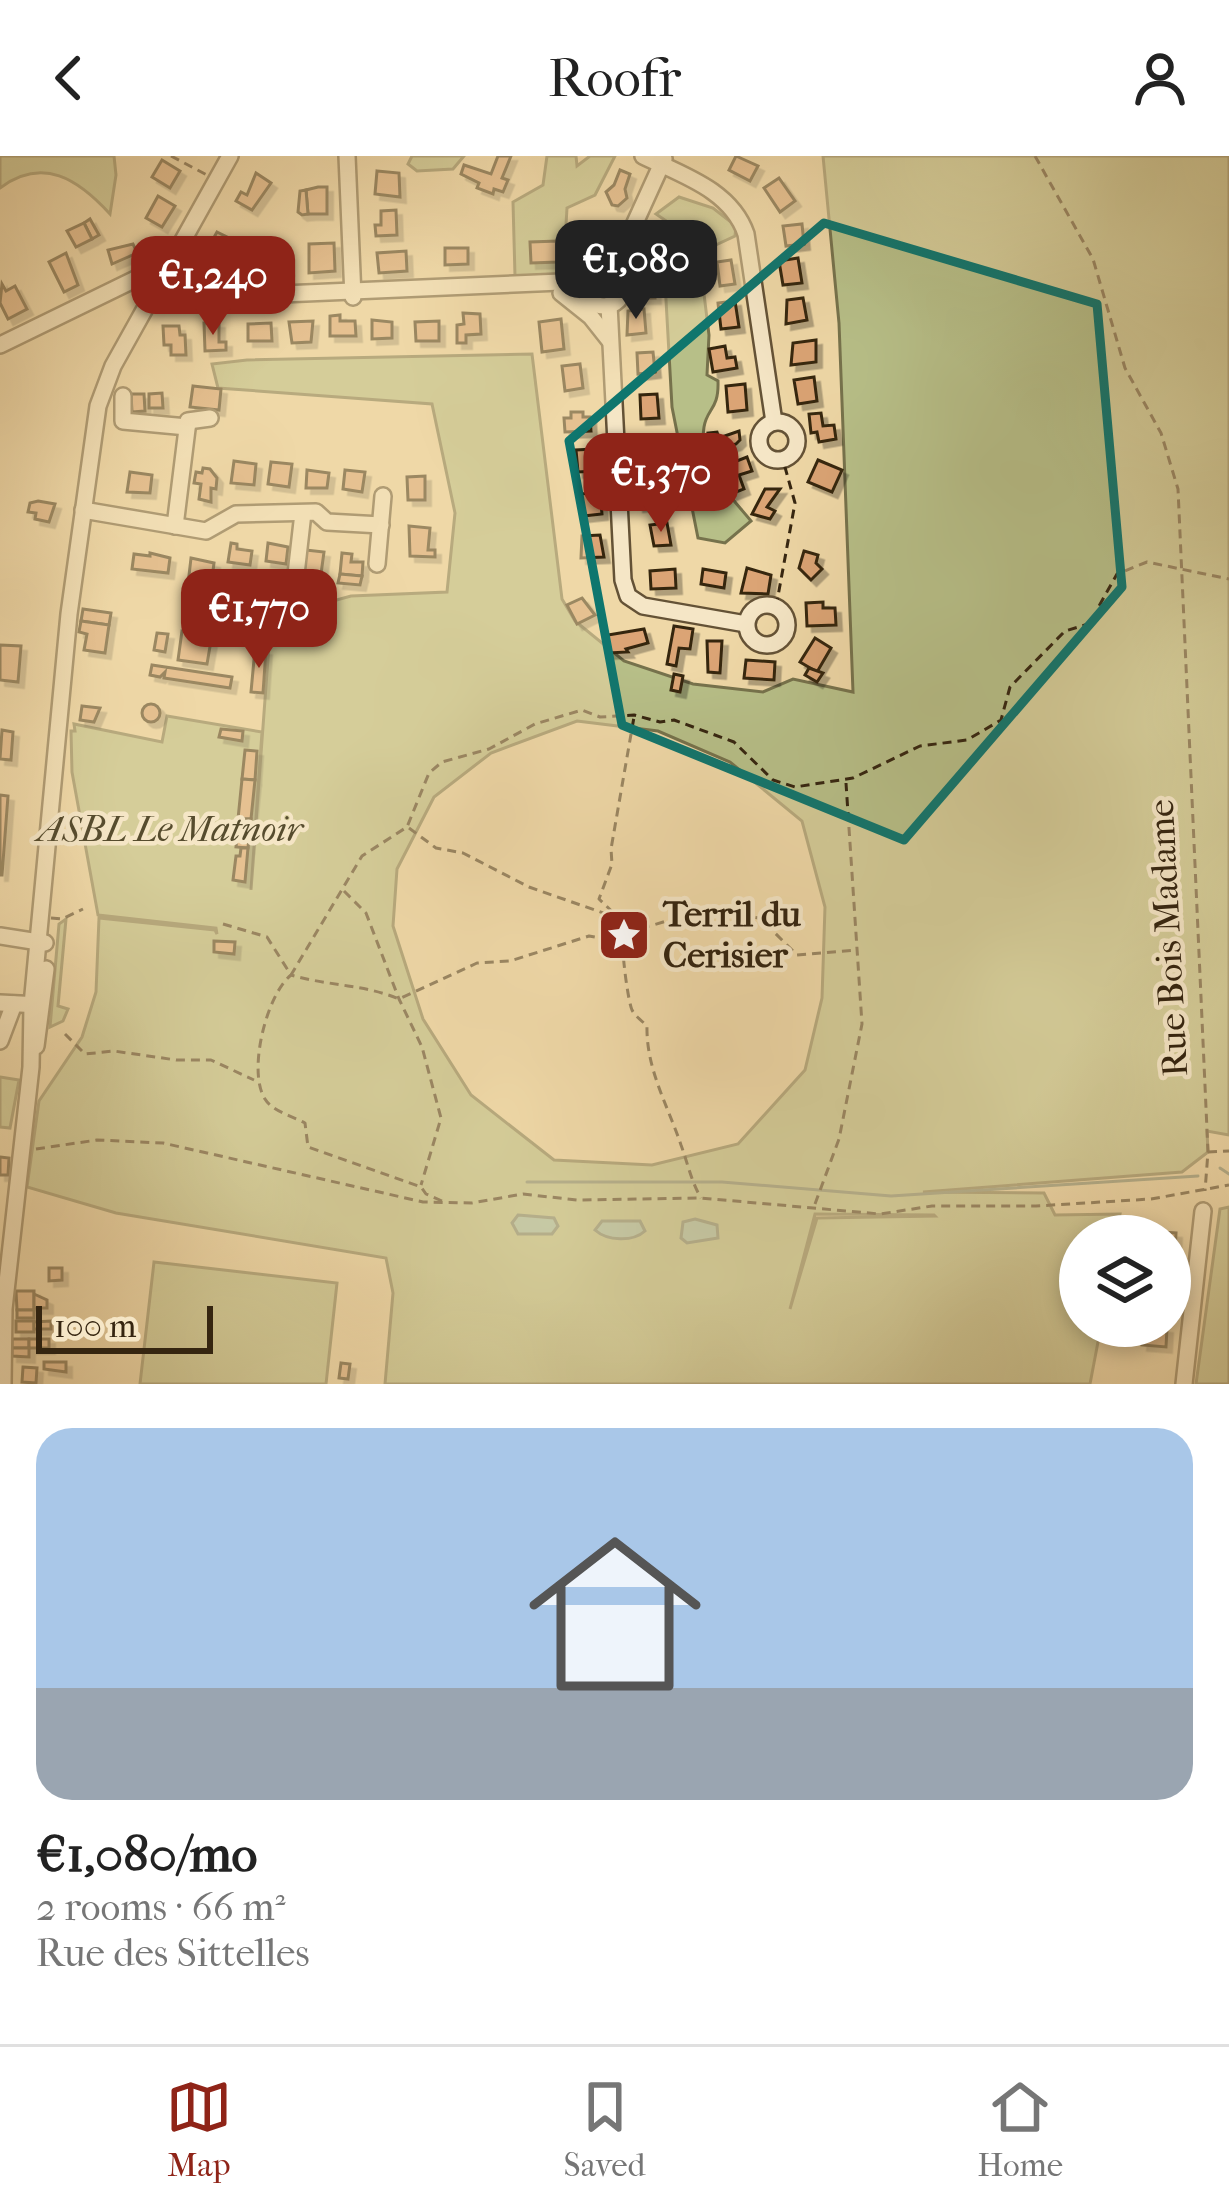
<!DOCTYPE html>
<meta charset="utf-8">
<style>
body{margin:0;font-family:"IM FELL French Canon",serif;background:#f2f2f2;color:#222;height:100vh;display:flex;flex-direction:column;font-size:45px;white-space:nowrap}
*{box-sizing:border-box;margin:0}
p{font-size:39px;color:#767676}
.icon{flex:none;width:66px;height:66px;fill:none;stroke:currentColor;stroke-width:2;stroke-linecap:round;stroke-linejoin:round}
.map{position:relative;height:1228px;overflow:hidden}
.drawer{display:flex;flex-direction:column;background:#fff;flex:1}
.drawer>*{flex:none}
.controls{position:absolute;left:1059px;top:1059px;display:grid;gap:24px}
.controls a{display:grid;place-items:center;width:132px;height:132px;border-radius:50%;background:#fff;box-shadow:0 6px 18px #0003;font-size:60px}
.scale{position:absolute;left:36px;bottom:30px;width:177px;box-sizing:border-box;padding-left:12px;border:6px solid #352510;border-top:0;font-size:33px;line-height:42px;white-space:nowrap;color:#352510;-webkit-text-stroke:9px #f5e6c6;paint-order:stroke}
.price{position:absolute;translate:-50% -102px;padding:0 27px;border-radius:24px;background:#8f2418;color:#fff;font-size:39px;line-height:78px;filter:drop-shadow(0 3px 6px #0008)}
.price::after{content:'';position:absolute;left:50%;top:72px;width:36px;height:27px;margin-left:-18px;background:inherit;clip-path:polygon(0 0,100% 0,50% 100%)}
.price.active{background:#222;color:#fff}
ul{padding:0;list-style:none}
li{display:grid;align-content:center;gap:24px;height:636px;padding:0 36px}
li span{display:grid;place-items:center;height:372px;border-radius:36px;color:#555}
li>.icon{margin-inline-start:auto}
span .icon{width:216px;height:216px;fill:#fffc;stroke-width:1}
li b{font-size:51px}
header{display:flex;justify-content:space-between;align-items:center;height:156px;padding:0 36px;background:#fff;font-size:54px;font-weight:600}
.dock{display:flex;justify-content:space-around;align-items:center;height:168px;border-top:3px solid #e0e0e0;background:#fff;font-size:33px;color:#767676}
.dock a{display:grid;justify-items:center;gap:6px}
.dock .active{color:#8f2418}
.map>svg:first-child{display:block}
.green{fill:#b7bf88;stroke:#76724c;stroke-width:3;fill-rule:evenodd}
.water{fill:#9abaa6;stroke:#727e6a;stroke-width:3}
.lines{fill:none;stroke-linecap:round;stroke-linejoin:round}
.stream{stroke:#727e6a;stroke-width:3}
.building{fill:#dba475;stroke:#352510;stroke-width:3;filter:url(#shadow)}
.minor-casing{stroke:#645236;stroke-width:20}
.path{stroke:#352510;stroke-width:3;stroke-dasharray:9 6;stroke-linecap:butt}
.minor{stroke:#f5e6c6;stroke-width:15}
.marked{fill:none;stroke:#0f766e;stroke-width:9;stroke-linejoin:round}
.labels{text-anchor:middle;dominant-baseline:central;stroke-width:9;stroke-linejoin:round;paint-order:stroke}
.park-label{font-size:36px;font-style:italic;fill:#564c2e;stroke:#f5e6c6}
.poi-label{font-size:36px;font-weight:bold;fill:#352510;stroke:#f5e6c6;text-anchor:start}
.street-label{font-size:36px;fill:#352510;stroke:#f5e6c6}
</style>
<header><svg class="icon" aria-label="back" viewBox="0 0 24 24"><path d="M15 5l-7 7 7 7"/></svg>Roofr<svg class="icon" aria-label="person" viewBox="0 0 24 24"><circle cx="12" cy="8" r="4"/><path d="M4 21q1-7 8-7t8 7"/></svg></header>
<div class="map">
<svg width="1229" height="1228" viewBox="0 0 1229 1228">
<defs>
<filter id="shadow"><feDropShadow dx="5.5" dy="5.5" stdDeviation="0" flood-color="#0004"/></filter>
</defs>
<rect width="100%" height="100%" fill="#efd8a7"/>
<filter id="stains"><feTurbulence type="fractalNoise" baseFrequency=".00167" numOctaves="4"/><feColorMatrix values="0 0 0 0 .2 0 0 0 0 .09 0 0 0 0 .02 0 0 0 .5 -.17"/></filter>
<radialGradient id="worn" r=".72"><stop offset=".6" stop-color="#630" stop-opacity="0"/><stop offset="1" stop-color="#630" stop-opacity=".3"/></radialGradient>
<!-- green -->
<g class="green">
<path d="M0 0H114L116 19 110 58C78 23 43 0 0 32Z"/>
<polygon points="412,0 464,0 453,13 417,15 408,8"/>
<polygon points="547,0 576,0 577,10 590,0 615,0 595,39 567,52 563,119 515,120 513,46 543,29"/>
<path d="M823 0H1229V979L1207 975 1208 996 1182 1016 923 1036 1044 1037 1055 1059 1120 1058 1116 1080H1080V1170H1101L1090 1228H385L393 1137 386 1102 116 1057 27 1031 39 945 82 881 96 836 99 762 215 774 217 778 216 772 98 759 72 616 71 575H75L74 568 162 586 167 560 262 576 251 734 271 462 351 440 447 436 455 357 432 248 218 232 212 208 247 204 532 198 562 443 575 465 624 505 693 528 763 536 793 523 853 536 839 167ZM577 565 658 575 730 606 802 665 825 751 822 842 805 914 738 988 652 1009 554 1004 471 939 423 863 393 770 397 713 434 641 491 597ZM815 1058 934 1059 935 1060 817 1062 790 1153Z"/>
<polygon points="679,41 713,52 736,70 735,80 707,93 656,58"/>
<path d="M665 126H689L704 138 709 179 707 219 718 225C719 254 707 252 704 271 698 310 729 338 751 365L725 387 698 382 672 251Z"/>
<polygon points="66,763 58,850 68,853 63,865 50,871 59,768"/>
<polygon points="0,921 19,924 10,972 0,971"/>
<polygon points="1229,1051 1229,1228 1196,1228 1220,1053"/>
<polygon points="154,1106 337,1127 326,1228 140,1228"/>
</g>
<!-- water -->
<g class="water">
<polygon points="518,1059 554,1062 558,1070 552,1078 518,1078 512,1067"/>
<polygon points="695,1063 717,1069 718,1082 687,1087 681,1082 683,1066"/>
<path d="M602 1065H640L645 1075C633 1086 607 1085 595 1074Z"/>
</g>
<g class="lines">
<!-- stream -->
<g class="stream">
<polyline points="1220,1012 1229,1018"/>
<polyline points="527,1026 722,1026 891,1040 1198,1020"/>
</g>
</g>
<!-- building -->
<g class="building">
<polygon points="498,0 511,0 502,22 508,24 503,36 494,33 493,38 477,32 479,27 461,18 464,9 491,18"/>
<polygon points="736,0 758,10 750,25 729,14"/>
<polygon points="162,4 180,15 170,32 152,21"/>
<polygon points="620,14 630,18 625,33 627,42 618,50 612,49 606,36 614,29"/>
<polygon points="377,15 399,17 400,41 375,38"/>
<polygon points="256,17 271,27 252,54 236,45 241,36 247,39"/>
<polygon points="779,22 795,45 780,56 764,32"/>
<polygon points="318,31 327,31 327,58 308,58 306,34"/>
<polygon points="306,34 308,58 302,59 298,56 300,35"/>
<polygon points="158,40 175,50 162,71 146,62"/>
<polygon points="396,54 397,79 376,80 375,69 381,69 381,55"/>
<polygon points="90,63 99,79 92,83 84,67"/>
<polygon points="84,67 92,83 76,91 67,75"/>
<polygon points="597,67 609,84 585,100 574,83"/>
<polygon points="802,68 804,88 786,90 783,70"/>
<polygon points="652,72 677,84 670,98 645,86"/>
<polygon points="217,76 233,84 225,99 236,106 230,118 202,103"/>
<polygon points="558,85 558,106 531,107 530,86"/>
<polygon points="334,87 335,115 309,117 309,88"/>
<polygon points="133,88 137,97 112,108 108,94"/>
<polygon points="445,92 468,92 468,108 445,109"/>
<polygon points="283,95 288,114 261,116 260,96"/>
<polygon points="406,95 407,115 379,117 377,97"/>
<polygon points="66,97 78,129 64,136 49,106"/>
<polygon points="798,102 802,127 783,129 779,105"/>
<polygon points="731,104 735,128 720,130 717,106"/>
<polygon points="654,113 655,142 640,142 639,114"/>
<polygon points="2,128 6,135 15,130 27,153 8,163 0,147"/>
<polygon points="803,142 807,164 786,168 787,144"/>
<polygon points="735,145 739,171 721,173 718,147"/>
<polygon points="644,153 646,177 627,179 628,155"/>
<polygon points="463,157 480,158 481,178 466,179 466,187 457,187 457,169 464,168"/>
<polygon points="340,159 340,165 355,165 356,180 330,180 330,160"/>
<polygon points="561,163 564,193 542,196 539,166"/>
<polygon points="372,164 392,166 392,182 372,183"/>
<polygon points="313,165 311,186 292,187 289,166"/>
<polygon points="439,165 439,185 416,185 415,166"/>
<polygon points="204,167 219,167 219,186 226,186 226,194 205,195"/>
<polygon points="271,167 272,185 248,185 248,168"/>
<polygon points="163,170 179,170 180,179 185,179 186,199 171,199 171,189 164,189"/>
<polygon points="816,184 816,206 791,209 793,187"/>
<polygon points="725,190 727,202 735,201 737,212 713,216 709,193"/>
<polygon points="653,196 655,216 638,218 637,197"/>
<polygon points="580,208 583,232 565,235 562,210"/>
<polygon points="814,221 817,245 798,248 794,224"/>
<polygon points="745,228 747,254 728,256 726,230"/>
<polygon points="193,230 221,233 219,254 190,251"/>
<polygon points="162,237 163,252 149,252 149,238"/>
<polygon points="131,238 144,238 145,255 132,256"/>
<polygon points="657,238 659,262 641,263 640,239"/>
<polygon points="571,256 583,256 583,261 590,261 591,275 565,276 564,262 571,262"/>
<polygon points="821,257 823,270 834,269 836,283 819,286 817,276 811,277 809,258"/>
<polygon points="739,275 740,284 736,288 720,293 719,288 710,290 708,277 717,276 719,282"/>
<polygon points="654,280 656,305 638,307 636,281"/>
<polygon points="594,293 596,315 578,316 576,294"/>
<polygon points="747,301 752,315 739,319 744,333 731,338 721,311"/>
<polygon points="818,304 842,314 832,336 808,326"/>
<polygon points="234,305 256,308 254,329 231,327"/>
<polygon points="271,306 292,308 289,331 268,328"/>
<polygon points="203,312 210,313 217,322 216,333 211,332 211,346 199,343 201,328 194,327 196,316 202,317"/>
<polygon points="307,314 329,317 327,332 306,332"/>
<polygon points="345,314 365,316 362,336 343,333"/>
<polygon points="130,316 152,319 150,337 127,336"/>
<polygon points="425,320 425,344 408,344 407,321"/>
<polygon points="656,322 658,348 638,350 637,323"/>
<polygon points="765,333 780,333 767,351 775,355 770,363 752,358"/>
<polygon points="600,336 602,358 583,360 581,338"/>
<polygon points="38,345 55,348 49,366 35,363 36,357 28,356 30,347"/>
<polygon points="667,367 671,389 654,390 650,369"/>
<polygon points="409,370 430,372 428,394 435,394 435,401 410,400"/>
<polygon points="600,379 604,401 581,402 582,380"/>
<polygon points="231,387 237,388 237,393 252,395 250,409 228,406"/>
<polygon points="268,387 288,391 286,408 266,405"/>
<polygon points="306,394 324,396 321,418 304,416"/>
<polygon points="804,395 818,399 816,407 822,413 811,424 799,412"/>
<polygon points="150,397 170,402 168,417 132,413 134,398 150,400"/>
<polygon points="342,397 352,398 351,406 363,406 362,420 340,418"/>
<polygon points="191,402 214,407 211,431 188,428"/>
<polygon points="747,412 771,419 768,438 741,437"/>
<polygon points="675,413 676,432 651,433 650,415"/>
<polygon points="703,413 726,417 724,432 701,428"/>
<polygon points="340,418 362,420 360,429 338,427"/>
<polygon points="582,442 595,459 577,468 567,449"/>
<polygon points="823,446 823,452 835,452 836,469 807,470 806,447"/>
<polygon points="83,453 111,457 109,469 81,465"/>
<polygon points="81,465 109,469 105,497 84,494 87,478 79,476"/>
<polygon points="674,470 693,473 690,493 679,492 676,510 667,508"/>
<polygon points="644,473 648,487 626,493 628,496 608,497 608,479"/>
<polygon points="182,475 212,479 207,508 178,504"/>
<polygon points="157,477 168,478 165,496 154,494"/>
<polygon points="815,482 831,492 817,516 800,506"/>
<polygon points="707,485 722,485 720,517 708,516"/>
<polygon points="0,489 21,490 18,526 0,524"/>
<polygon points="255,493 266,494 263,537 251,536"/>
<polygon points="746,504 775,506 774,524 744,522"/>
<polygon points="152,509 232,521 230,532 164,522 165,516 160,521 150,519"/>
<polygon points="809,512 823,517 817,526 805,519"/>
<polygon points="674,518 683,520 680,536 671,534"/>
<circle cx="151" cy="557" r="9"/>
<polygon points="82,550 100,552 94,566 80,564"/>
<polygon points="221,573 243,575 242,585 219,581"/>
<polygon points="2,574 13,576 11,604 0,603"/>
<polygon points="245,594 257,595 255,624 242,623"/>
<polygon points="242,623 255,624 251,663 238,663"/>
<polygon points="0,639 8,640 2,719 0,719"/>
<polygon points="239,663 251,663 248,692 236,691"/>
<polygon points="241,692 248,692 245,726 233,724 236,700 240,700"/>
<polygon points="214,785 235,786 234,798 214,796"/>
<polygon points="0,1001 9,1002 8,1019 0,1019"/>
<polygon points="1161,1076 1176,1077 1175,1098 1170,1098 1170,1080 1161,1080"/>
<polygon points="49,1112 62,1112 62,1124 49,1125"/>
<polygon points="16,1135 34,1135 34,1154 17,1154"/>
<polygon points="34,1138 47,1144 47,1152 34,1152"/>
<rect x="17" y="1154" width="17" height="8"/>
<rect x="16" y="1165" width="18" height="11"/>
<polygon points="51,1165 51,1173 34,1173 34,1166"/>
<polygon points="1144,1170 1167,1172 1166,1191 1142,1189"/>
<rect x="12" y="1183" width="17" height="9"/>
<rect x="29" y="1183" width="20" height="9"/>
<polygon points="12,1192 29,1192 29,1201 12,1200"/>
<polygon points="44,1206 66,1206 66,1216 44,1213"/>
<polygon points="341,1207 350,1208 348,1223 339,1222"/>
<polygon points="23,1211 37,1212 36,1227 22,1226"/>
</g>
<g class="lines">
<!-- minor casing -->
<g class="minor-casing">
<g id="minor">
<polyline points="347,0 353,141"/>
<path d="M643 0C682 19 731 34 746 78L774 266"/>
<circle cx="604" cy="130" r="20"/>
<polyline points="614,113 664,3"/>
<polyline points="561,137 591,161 610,185"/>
<polyline points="148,147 265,147"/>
<polyline points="609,149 623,424 628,440 643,450 746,468"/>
<polyline points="0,189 156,113 216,133 259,139 584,125"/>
<polyline points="123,240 123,265 187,271"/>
<circle cx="778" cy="285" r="19"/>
<polyline points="83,354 206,375 236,358 316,356 327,366 381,369"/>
<polyline points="175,370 188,265 210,262"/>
<polyline points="377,408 383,340"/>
<polyline points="295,427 303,357"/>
<circle cx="767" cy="469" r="20"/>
<polyline points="0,780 45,787"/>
<polyline points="0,847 40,849"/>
<polyline points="0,885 14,848"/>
<polyline points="36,890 46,813"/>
<polyline points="3,1228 4,1153 31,911 32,849 69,458 98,250 113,210 230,0"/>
<polyline points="1184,1228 1203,1055"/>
</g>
</g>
<!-- path -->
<g class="path">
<polyline points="171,0 207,19"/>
<polyline points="1035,0 1093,103 1125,212 1161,277 1178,333 1208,996 1205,1035"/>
<polyline points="776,451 795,347 783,304"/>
<polyline points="409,672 436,692 463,697 529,731 612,760"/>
<polyline points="344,735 366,757 399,843 422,891 441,962 421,1029"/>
<polyline points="51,762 62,763 83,753"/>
<polyline points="223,768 267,781 291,819 362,700 407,671 429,617 442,606 489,593 535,568 582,554 600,561 634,559 660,566 674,564 734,586 773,624 795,631 853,622 920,590 967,584 1001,564 1010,531 1065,475 1095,466 1099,450 1117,418 1147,406 1229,423"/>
<polyline points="627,782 622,765 599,743 612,708 611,693 634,561"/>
<path d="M623 788C622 798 628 845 632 854 635 860 642 865 647 870 646 913 668 950 681 989 688 1008 691 1025 701 1042"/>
<polyline points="65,878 85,898 114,895 176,904 211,904 254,924"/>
<polyline points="36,993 97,984 163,987 423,1046 472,1047 523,1038 577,1044 701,1042 880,1058 932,1050 1036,1050 1151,1043 1229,1029"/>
<polyline points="1208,996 1229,995"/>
<path d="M442 1045 426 1038 421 1031 308 991 305 967C292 960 272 955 265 943 247 915 267 838 291 819 328 830 363 828 399 843L477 807 510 805 589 780 623 786 643 772 670 764 723 773 746 760 770 764 774 776 797 799 858 794"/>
<polyline points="815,1048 839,983 862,868 846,627"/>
</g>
<!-- minor -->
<use href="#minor" class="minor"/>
</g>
<!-- marked area -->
<path d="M0 0H1229V1228H0ZM824 67 1097 148 1122 431 904 684 622 569 569 285Z" fill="#efd8a7" fill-opacity=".55" fill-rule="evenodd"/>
<path class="marked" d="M824 67 1097 148 1122 431 904 684 622 569 569 285Z"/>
<!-- icons -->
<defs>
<g id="sight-square" transform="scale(2.7)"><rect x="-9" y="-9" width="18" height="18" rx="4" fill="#8f2418" stroke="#f5e6c6"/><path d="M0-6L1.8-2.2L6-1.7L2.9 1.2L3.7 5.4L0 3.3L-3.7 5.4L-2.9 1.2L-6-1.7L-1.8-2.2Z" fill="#fff"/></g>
</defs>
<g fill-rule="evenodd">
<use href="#sight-square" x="624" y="779"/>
</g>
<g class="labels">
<!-- park labels -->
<g class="park-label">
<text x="170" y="673">ASBL Le Matnoir</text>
</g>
<!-- poi labels -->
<g class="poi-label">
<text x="663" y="758">Terril du<tspan x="663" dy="41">Cerisier</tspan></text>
</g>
<!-- street labels -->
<g class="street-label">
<text transform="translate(1168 782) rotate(-93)">Rue Bois Madame</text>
</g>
</g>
<rect width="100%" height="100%" filter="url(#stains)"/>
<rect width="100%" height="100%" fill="url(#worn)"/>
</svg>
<div class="controls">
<a><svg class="icon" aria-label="layers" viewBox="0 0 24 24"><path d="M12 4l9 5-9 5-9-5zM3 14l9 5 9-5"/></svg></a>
</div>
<div class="scale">100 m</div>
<b class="price active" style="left:636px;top:166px">€1,080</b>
<b class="price" style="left:213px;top:182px">€1,240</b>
<b class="price" style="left:661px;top:379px">€1,370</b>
<b class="price" style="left:259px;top:515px">€1,770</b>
</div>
<section class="drawer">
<ul>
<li><span style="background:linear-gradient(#a9c7e8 70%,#9aa5b1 0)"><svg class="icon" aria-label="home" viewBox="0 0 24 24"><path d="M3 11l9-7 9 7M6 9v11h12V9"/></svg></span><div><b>€1,080/mo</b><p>2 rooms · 66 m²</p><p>Rue des Sittelles</p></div></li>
</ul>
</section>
<nav class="dock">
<a class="active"><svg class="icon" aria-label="map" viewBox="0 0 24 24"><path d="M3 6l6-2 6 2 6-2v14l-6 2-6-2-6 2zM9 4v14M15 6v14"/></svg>Map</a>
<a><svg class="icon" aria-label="saved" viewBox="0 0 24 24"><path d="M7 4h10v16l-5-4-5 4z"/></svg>Saved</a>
<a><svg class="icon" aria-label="home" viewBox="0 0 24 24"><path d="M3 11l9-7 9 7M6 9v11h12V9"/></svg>Home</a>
</nav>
